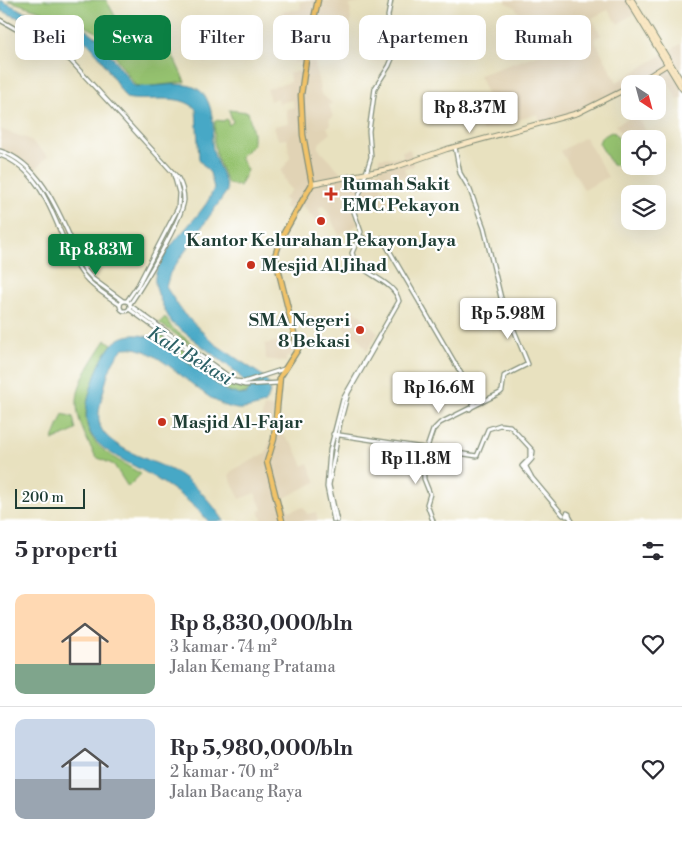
<!DOCTYPE html>
<html lang="id">
<meta charset="utf-8">
<style>
body{margin:0;font-family:"Libre Bodoni",serif;background:#f7f7f7;color:#2b2b33;height:100vh;display:flex;flex-direction:column;font-size:19px;white-space:nowrap}
*{box-sizing:border-box;margin:0}
p{font-size:16px;color:#7c7c81}
.icon{flex:none;width:28px;height:28px;fill:none;stroke:currentColor;stroke-width:2;stroke-linecap:round;stroke-linejoin:round}
.map{position:relative;height:521px;overflow:hidden}
.sheet{display:flex;flex-direction:column;background:#fff;flex:1}
.sheet>*{flex:none}
.top-card{position:absolute;left:15px;top:15px;width:652px;height:45px;display:flex;gap:10px}
.needle{width:32px;rotate:144deg}
.fabs{position:absolute;left:621px;top:75px;display:grid;gap:10px}
.fabs a{display:grid;place-items:center;width:45px;height:45px;border-radius:10px;background:#fff;box-shadow:0 5px 20px #0002;font-size:25px}
.scale{position:absolute;left:15px;bottom:12px;width:70px;box-sizing:border-box;padding-left:5px;border:2px solid #1f3d34;border-top:0;font-size:14px;line-height:18px;white-space:nowrap;color:#1f3d34;-webkit-text-stroke:4px #fff;paint-order:stroke}
.price{position:absolute;translate:-50% -42px;padding:0 11px;border-radius:5px;background:#fff;color:#222;font-size:16px;line-height:32px;filter:drop-shadow(0 1px 2px #0008)}
.price::after{content:'';position:absolute;left:50%;top:30px;width:15px;height:11px;margin-left:-8px;background:inherit;clip-path:polygon(0 0,100% 0,50% 100%)}
.price.current{background:#0b8043;color:#fff}
ul{padding:0;list-style:none}
li{display:flex;align-items:center;gap:15px;height:125px;padding:0 15px}
li+li{border-top:1px solid #e1e1e2}
li span{display:grid;place-items:center;flex:none;width:140px;height:100px;border-radius:10px;color:#555}
li>.icon{margin-inline-start:auto}
span .icon{width:60px;height:60px;fill:#fffc;stroke-width:1}
li b{font-size:21px}
h2{display:flex;justify-content:space-between;align-items:center;height:60px;padding:0 15px;font-size:21px}
.pill{padding:0 18px;border-radius:10px;background:#fff;box-shadow:0 5px 20px #0002;font-size:18px;line-height:45px}
.pill.current{background:#0b8043;color:#fff}
.map>svg:first-child{display:block}
.built{fill:#e1d3b5}
.green{fill:#96c370;stroke:#5a8052}
.water{fill:#47a8c6;stroke:#33727d}
.lines{fill:none;stroke-linecap:round;stroke-linejoin:round}
.tertiary-casing{stroke:#848f7a;stroke-width:5.5}
.secondary-casing{stroke:#848f7a;stroke-width:6}
.primary-casing{stroke:#848f7a;stroke-width:7}
.tertiary{stroke:#fff;stroke-width:3}
.secondary{stroke:#f9e7c3;stroke-width:4}
.primary{stroke:#f1c369;stroke-width:4.5}
.poi-dot{fill:#c8321e;stroke:#fff;stroke-width:2}
.labels{text-anchor:middle;dominant-baseline:central;stroke-width:4.5;stroke-linejoin:round;paint-order:stroke}
.poi-label{font-size:18px;font-weight:bold;fill:#1f3d34;stroke:#fff;text-anchor:start}
.water-label{font-size:19px;font-style:italic;fill:#2d6267;stroke:#fff}
</style>
<div class="map">
<svg width="682" height="521" viewBox="0 0 682 521">
<rect width="100%" height="100%" fill="#fff"/>
<filter id="ink" filterUnits="userSpaceOnUse"><feTurbulence type="fractalNoise" baseFrequency=".02" numOctaves="2"/><feDisplacementMap in="SourceGraphic" scale="10" xChannelSelector="R" yChannelSelector="G"/><feConvolveMatrix kernelMatrix="1 2 1 2 8 2 1 2 1" color-interpolation-filters="sRGB"/></filter>
<filter id="wash" filterUnits="userSpaceOnUse"><feTurbulence type="fractalNoise" baseFrequency=".0096" numOctaves="4" result="noise"/><feDisplacementMap in="SourceGraphic" scale="20" xChannelSelector="R" yChannelSelector="G"/><feGaussianBlur stdDeviation="1.12" result="paint"/><feColorMatrix in="noise" values="0 0 0 0 0 0 0 0 0 0 0 0 0 0 0 0 0 1.4 0 .05"/><feComposite in="paint" operator="in"/></filter>
<g filter="url(#wash)">
<rect width="100%" height="100%" fill="#e8e1bf"/>
<!-- built -->
<g class="built">
<polygon points="306,0 368,1 350,5 351,24 328,28 316,50 315,65 321,94 332,103 329,105 333,117 329,120 331,125 327,127 330,134 320,142 318,148 345,177 380,170 379,158 403,157 402,151 410,149 414,166 404,168 407,176 399,179 401,183 393,186 391,180 381,186 391,202 381,210 369,194 366,198 369,201 363,211 355,209 354,216 359,224 339,235 324,205 318,208 324,222 319,225 302,205 294,215 284,206 287,202 284,198 292,190 286,183 281,171 290,158 287,139 278,140 274,126 288,123 286,109 294,107 293,100 279,103 277,98 270,101 267,89 290,82 289,73 302,71 303,62 294,62 294,58 287,58 287,52 294,50 292,43 307,38 310,21 284,24 281,12 301,9 300,2"/>
<polygon points="506,0 630,0 637,12 618,24 608,10 592,18 601,35 594,39 617,82 682,43 682,69 677,72 682,81 682,98 678,100 666,79 658,84 630,84 630,104 623,93 587,110 540,122 538,114 482,131 480,120 469,103 487,94 479,75 543,53 515,7 506,3"/>
<polygon points="202,38 211,60 204,63 203,59 199,60 192,42"/>
<polygon points="636,114 651,139 630,139 630,149 616,125"/>
<polygon points="0,129 29,139 48,156 35,170 10,153 0,150"/>
<polygon points="585,137 608,177 584,190 561,151"/>
<polygon points="343,306 355,310 378,333 367,351 356,335 352,338 340,322 349,315"/>
<polygon points="288,338 288,340 292,340 293,351 290,357 286,356 286,362 266,359 265,344 278,341 283,356 279,340"/>
<polygon points="264,406 275,407 272,426 261,421"/>
<polygon points="272,434 283,435 294,446 303,466 308,463 316,482 284,498 289,511 304,507 307,514 316,512 318,521 263,521 259,511 262,509 255,493 240,499 229,476 233,470 266,453"/>
</g>
<!-- green -->
<g class="green">
<polygon points="7,0 106,0 118,21 98,33 84,25"/>
<polygon points="149,42 153,53 169,47 185,82 145,87 135,85 112,52"/>
<polygon points="229,110 248,112 253,133 253,145 240,157 247,170 240,186 228,184 217,158 214,141 215,120 223,121 227,119 229,125 233,122"/>
<polygon points="611,132 615,133 629,156 621,166 612,165 599,143 601,138"/>
<polygon points="165,317 172,328 213,360 159,323"/>
<polygon points="158,331 228,382 237,386 247,386 250,389 248,392 239,395 227,390 154,337"/>
<path d="M106 340 112 344C101 358 96 372 91 389 74 440 103 451 141 474L128 487 114 465 96 457C66 402 73 390 106 340Z"/>
<polygon points="63,414 73,417 76,430 52,441"/>
</g>
<!-- water -->
<path class="water" d="M0 0 23 11 71 23 87 30 99 39 134 86C173 89 208 68 213 124 214 130 211 137 212 143 213 161 225 173 227 191L170 273 166 287 183 313 215 344 263 376C272 386 272 393 264 404 257 406 245 410 237 409 201 405 160 342 124 348 112 358 108 374 104 389 101 401 95 419 102 430 116 452 157 461 179 474 196 485 213 504 224 521H208C192 501 167 485 145 472 106 450 74 442 91 388 96 373 100 360 110 347 122 332 139 333 155 339L226 391 240 395 246 394 250 389 236 372 172 323C166 313 153 288 155 277 158 254 190 226 203 208 208 202 211 195 214 188L210 173 199 160 196 109C179 92 148 103 126 98L99 56 87 42 75 36 47 29 1 11Z"/>
</g>
<g filter="url(#ink)">
<g class="lines">
<!-- tertiary casing -->
<g class="tertiary-casing">
<g id="tertiary">
<path d="M0 20 70 60 178 178C182 185 184 192 184 200 182 220 143 285 130 304"/>
<path d="M0 151C47 165 65 230 85 270L93 279 123 301"/>
<path d="M0 155C52 174 54 237 84 276 93 288 108 296 120 305"/>
<polyline points="360,236 371,242 382,238 473,394 475,402 470,409"/>
<circle cx="125" cy="306" r="5"/>
<polyline points="127,301 138,285 178,208 179,193 174,175"/>
<polyline points="131,306 235,381 244,382 284,369"/>
<polyline points="129,309 229,381 245,385 279,383"/>
<polyline points="333,434 477,456 488,429 500,425 510,426 533,451 532,459 524,468"/>
<polyline points="530,449 530,458 522,466 563,515"/>
<polyline points="525,465 531,476"/>
<polygon points="567,513 569,514 569,516 566,516"/>
<polyline points="569,516 572,521"/>
<path d="M334 521 327 487 330 450 343 399 399 301C394 279 358 275 352 253L361 232 354 212 371 157 369 131 375 88 389 66 394 54 388 16 391 0"/>
<polyline points="337,521 329,485 340,423 348,393 380,337"/>
<polyline points="433,521 427,504 430,494 424,479 423,459 433,430 440,423 500,393 502,391 504,376 528,364 501,298 484,228 470,190 460,173 455,147"/>
</g>
</g>
<!-- secondary casing -->
<g class="secondary-casing">
<g id="secondary">
<polyline points="628,0 682,89"/>
<polyline points="632,0 682,82"/>
<polyline points="636,84 668,64"/>
<polyline points="312,184 393,168 447,149 578,113 630,87"/>
</g>
</g>
<!-- primary casing -->
<g class="primary-casing">
<polyline id="primary" points="282,521 267,462 274,439 280,377 298,349 275,256 281,238 312,184 303,135 301,95 308,46 318,0"/>
</g>
<!-- tertiary -->
<use href="#tertiary" class="tertiary"/>
<!-- secondary -->
<use href="#secondary" class="secondary"/>
<!-- primary -->
<use href="#primary" class="primary"/>
</g>
</g>
<!-- markers -->
<g class="poi-dot">
<path d="M328.5 186.5h5v5h5v5h-5v5h-5v-5h-5v-5h5z"/>
<circle cx="321" cy="221" r="5"/>
<circle cx="251" cy="265" r="5"/>
<circle cx="360" cy="330" r="5"/>
<circle cx="162" cy="422" r="5"/>
</g>
<g class="labels">
<!-- poi labels -->
<g class="poi-label">
<text x="342" y="184">Rumah Sakit<tspan x="342" dy="21">EMC Pekayon</tspan></text>
<text x="321" y="240" text-anchor="middle">Kantor Kelurahan Pekayon Jaya</text>
<text x="261" y="265">Mesjid Al Jihad</text>
<text x="350" y="320" text-anchor="end">SMA Negeri<tspan x="350" dy="21">8 Bekasi</tspan></text>
<text x="172" y="422">Masjid Al-Fajar</text>
</g>
<!-- water labels -->
<g class="water-label">
<text transform="translate(190 356) rotate(31)">Kali Bekasi</text>
</g>
</g>
</svg>
<div class="fabs">
<a><svg class="needle" viewBox="-14 -14 28 28"><path d="M0-13l5 13h-10z" fill="#e53935"/><path d="M0 13l5-13h-10z" fill="#7c7c81"/></svg></a>
<a><svg class="icon" aria-label="locate" viewBox="0 0 24 24"><circle cx="12" cy="12" r="6"/><path d="M12 2v4M12 18v4M2 12h4M18 12h4"/></svg></a>
<a><svg class="icon" aria-label="layers" viewBox="0 0 24 24"><path d="M12 4l9 5-9 5-9-5zM3 14l9 5 9-5"/></svg></a>
</div>
<div class="scale">200 m</div>
<b class="price" style="left:470px;top:134px">Rp 8.37M</b>
<b class="price current" style="left:96px;top:276px">Rp 8.83M</b>
<b class="price" style="left:508px;top:340px">Rp 5.98M</b>
<b class="price" style="left:439px;top:414px">Rp 16.6M</b>
<b class="price" style="left:416px;top:485px">Rp 11.8M</b>
<div class="top-card">
<a class="pill">Beli</a>
<a class="pill current">Sewa</a>
<a class="pill">Filter</a>
<a class="pill">Baru</a>
<a class="pill">Apartemen</a>
<a class="pill">Rumah</a>
</div>
</div>
<section class="sheet">
<h2>5 properti<svg class="icon" aria-label="filters" viewBox="0 0 24 24"><path d="M4 7h16M4 17h16"/><circle cx="9" cy="7" r="2"/><circle cx="15" cy="17" r="2"/></svg></h2>
<ul>
<li><span style="background:linear-gradient(#ffd9b3 70%,#7fa58c 0)"><svg class="icon" aria-label="home" viewBox="0 0 24 24"><path d="M3 11l9-7 9 7M6 9v11h12V9"/></svg></span><div><b>Rp 8,830,000/bln</b><p>3 kamar · 74 m²</p><p>Jalan Kemang Pratama</p></div><svg class="icon" aria-label="heart" viewBox="0 0 24 24"><path d="M12 20l-8-8c-3-5 5-10 8-4 3-6 11-1 8 4z"/></svg></li>
<li><span style="background:linear-gradient(#c9d6e8 60%,#9aa5b1 0)"><svg class="icon" aria-label="home" viewBox="0 0 24 24"><path d="M3 11l9-7 9 7M6 9v11h12V9"/></svg></span><div><b>Rp 5,980,000/bln</b><p>2 kamar · 70 m²</p><p>Jalan Bacang Raya</p></div><svg class="icon" aria-label="heart" viewBox="0 0 24 24"><path d="M12 20l-8-8c-3-5 5-10 8-4 3-6 11-1 8 4z"/></svg></li>
</ul>
</section>
